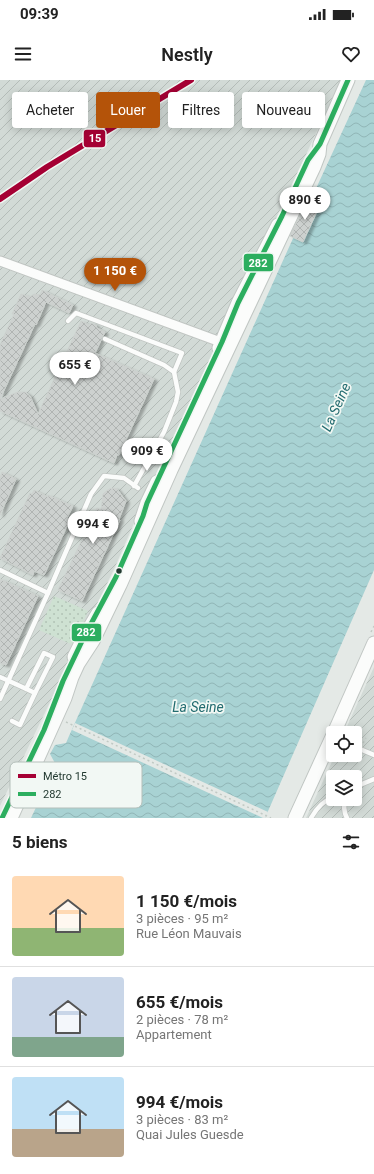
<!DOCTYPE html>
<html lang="fr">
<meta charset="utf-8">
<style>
body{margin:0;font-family:Roboto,sans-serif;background:#f6f6f6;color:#222;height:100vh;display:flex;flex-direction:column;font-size:15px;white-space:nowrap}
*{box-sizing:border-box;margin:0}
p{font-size:13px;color:#767676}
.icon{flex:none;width:22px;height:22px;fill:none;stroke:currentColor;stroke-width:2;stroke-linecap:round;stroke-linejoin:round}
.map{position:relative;height:738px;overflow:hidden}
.panel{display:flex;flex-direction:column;background:#fff;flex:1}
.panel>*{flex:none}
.guide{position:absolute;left:12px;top:12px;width:350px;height:36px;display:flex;gap:8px}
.tools{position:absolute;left:326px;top:646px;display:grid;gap:8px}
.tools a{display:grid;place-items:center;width:36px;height:36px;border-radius:4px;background:#fff;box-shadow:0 2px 10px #0003;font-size:20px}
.price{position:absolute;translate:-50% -34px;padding:0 9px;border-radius:14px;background:#fff;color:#222;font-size:13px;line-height:26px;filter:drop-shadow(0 1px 2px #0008)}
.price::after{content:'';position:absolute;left:50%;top:24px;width:12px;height:9px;margin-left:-6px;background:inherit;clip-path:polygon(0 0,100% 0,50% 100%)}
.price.active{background:#b45309;color:#fff}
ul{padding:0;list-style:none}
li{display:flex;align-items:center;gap:12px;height:100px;padding:0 12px}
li+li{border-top:1px solid #e0e0e0}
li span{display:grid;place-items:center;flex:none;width:112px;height:80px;border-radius:4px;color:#555}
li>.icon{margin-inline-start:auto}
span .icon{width:48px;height:48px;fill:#fffc;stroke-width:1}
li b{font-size:17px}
h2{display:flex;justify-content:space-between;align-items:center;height:48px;padding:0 12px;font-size:17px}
.pill{padding:0 14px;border-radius:4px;background:#fff;box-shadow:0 2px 10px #0003;font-size:14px;line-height:36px}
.pill.active{background:#b45309;color:#fff}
.status{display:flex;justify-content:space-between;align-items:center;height:28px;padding:0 20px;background:#fff;direction:ltr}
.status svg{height:11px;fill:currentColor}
header{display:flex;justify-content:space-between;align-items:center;height:52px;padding:0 12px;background:#fff;font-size:18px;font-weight:600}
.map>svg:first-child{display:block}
.industrial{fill:url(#industrial-furrows);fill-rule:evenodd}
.grass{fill:url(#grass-dots)}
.water{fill:url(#water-waves)}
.pier{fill:#e4e9e6}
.building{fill:url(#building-cross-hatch);stroke:#cdd2cf;filter:url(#shadow)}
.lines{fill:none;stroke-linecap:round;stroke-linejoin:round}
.service-casing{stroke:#c1c6c3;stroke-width:6}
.minor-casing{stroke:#c1c6c3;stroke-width:11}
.secondary-casing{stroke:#c0c6c3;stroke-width:15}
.path{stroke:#c1c9c4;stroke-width:1.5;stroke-dasharray:2 3;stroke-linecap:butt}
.service{stroke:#fbfcfb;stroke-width:4.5}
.minor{stroke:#fbfcfb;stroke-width:9}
.secondary{stroke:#fbfcfb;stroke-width:13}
.bus-1-casing{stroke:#f2f8f4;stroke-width:8}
.bus-1{stroke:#2cae5f;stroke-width:5}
.metro-1-casing{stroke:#f2f8f4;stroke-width:9}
.metro-1{stroke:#a50034;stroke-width:6}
.bus-dot{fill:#233a31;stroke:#f2f8f4;stroke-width:1.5}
.labels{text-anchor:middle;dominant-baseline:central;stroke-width:3.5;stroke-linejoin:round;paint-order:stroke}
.water-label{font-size:14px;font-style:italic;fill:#236c70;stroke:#f2f8f4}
.key{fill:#f2f8f4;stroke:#b4bfba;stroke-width:1}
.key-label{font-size:11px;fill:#233a31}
.line-badge{stroke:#f2f8f4;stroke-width:1.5}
.badge-label{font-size:11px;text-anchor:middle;font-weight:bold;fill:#fff}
</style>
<div class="status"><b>09:39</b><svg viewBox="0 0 49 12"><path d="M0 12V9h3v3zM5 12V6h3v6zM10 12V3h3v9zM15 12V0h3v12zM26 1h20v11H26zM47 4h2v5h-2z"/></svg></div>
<header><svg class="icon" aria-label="menu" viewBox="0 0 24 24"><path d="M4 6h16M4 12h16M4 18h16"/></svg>Nestly<svg class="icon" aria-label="heart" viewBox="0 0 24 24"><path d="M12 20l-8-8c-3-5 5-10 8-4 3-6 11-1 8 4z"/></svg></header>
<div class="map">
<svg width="374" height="738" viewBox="0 0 374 738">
<defs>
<pattern id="industrial-furrows" width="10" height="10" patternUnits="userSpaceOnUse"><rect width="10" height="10" fill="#d2dad6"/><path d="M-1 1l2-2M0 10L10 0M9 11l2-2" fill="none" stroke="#b4bcb8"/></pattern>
<pattern id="grass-dots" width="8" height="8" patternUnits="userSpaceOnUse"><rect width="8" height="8" fill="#cee1d2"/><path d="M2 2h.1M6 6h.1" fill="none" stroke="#b1c2b5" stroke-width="1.8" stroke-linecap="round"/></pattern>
<pattern id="water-waves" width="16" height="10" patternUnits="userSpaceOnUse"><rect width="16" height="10" fill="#a8d2d3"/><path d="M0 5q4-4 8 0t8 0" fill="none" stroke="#90b5b6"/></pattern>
<pattern id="building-cross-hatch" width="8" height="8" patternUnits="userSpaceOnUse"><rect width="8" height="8" fill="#cdd1cf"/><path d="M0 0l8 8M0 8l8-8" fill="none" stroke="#b0b4b2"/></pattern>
<filter id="shadow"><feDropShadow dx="3.5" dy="2" stdDeviation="1" flood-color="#0004"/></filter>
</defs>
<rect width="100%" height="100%" fill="#e4e9e6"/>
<!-- industrial -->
<g class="industrial">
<polygon points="0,0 341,0 147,413 115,487 0,726"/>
<path d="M374 587V738H306L335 675H355V653H344ZM333 697H355V719H333Z"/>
</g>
<!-- grass -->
<polygon class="grass" points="54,516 88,531 73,565 39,550"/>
<!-- water -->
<polygon class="water" points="366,0 374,0 374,490 265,738 31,738 56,685 50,674 55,665 66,663 69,656 290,165"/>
<!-- pier -->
<polygon class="pier" points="75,643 268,732 265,738 263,738 72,650"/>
<!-- building -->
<g class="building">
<polygon points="308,119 320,125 303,162 290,156"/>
<polygon points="42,210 73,225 69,233 46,222 36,245 35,244 0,319 18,312 25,312 30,316 38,334 81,241 89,245 91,243 96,245 97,248 105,252 95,273 154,299 119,375 117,375 114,383 0,331 0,265 14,234 12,234 21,214 30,217 34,214 40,215"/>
<polygon points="2,392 16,399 0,435 0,398"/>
<polygon points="114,408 117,409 126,421 119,439 120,440 82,521 58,510 97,428 101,430 103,414 109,409"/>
<polygon points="34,410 48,417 48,415 73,426 67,438 70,440 44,495 34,491 33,495 0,478 30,413 32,414"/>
<polygon points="0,499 38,516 6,585 0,583"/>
</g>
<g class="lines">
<!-- service casing -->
<g class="service-casing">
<g id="service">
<polyline points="68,241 76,233 182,273 174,292"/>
<polyline points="105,259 164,285 174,292 178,312 176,322 164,352 134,406"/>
<polyline points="0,490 48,513"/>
<path d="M0 597C12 602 24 608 35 613L53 577 44 573 26 609"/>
<polyline points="0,619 48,513 91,414 104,396 124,398 138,408"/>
<polyline points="12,641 20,645 35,613"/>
<polyline points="355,667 374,675"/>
<polyline points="355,707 374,699"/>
<path d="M346 719C343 724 344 733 347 738"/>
<path d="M311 738C316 729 323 721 333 717"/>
</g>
</g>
<!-- minor casing -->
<g class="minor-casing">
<polyline id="minor" points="0,181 226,264"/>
</g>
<!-- secondary casing -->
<g class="secondary-casing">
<g id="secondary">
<polyline points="219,268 238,223 278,145"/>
<polyline points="141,441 147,423 157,402"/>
<polyline points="74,577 84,557 98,533"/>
<polyline points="334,653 374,563"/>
<polyline points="11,738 65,618 72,597 78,584 93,561 120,505 171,390 314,87 319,74 320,64 348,0"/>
<polyline points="295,738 333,655"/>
</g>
</g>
<!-- path -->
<g class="path">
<polyline points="371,552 374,546"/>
<polyline points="66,642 271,738"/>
<polyline points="363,663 366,658"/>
</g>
<!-- service -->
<use href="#service" class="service"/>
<!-- minor -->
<use href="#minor" class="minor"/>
<!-- secondary -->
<use href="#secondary" class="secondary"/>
<!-- bus-1 casing -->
<g class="bus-1-casing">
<polyline id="bus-1" points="2,738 44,650 63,601 84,557 116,497 143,436 147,423 222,262 238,223 282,136 308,80 320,64 348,0"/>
</g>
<!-- bus-1 -->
<use href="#bus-1" class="bus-1"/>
<!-- metro-1 casing -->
<g class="metro-1-casing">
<polyline id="metro-1" points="0,119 47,87 191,0"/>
</g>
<!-- metro-1 -->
<use href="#metro-1" class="metro-1"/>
</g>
<!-- markers -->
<circle class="bus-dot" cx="119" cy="491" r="3.5"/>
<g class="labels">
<!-- water labels -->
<g class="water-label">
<text transform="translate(336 327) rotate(-66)">La Seine</text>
<text x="198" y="627">La Seine</text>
</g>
</g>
<!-- legend -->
<rect x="10" y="682" width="132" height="46" rx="6" class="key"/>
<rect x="18" y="694" width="18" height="4" fill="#a50034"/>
<rect x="18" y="712" width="18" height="4" fill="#2cae5f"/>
<g class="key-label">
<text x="43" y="700">Métro 15</text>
<text x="43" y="718">282</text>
</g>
<g class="line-badge">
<rect x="83" y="49" width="23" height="19" rx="4" fill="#a50034"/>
<rect x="243" y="173" width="31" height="19" rx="4" fill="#2cae5f"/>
<rect x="71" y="543" width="31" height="19" rx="4" fill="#2cae5f"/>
</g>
<g class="badge-label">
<text x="95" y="62">15</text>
<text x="258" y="187">282</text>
<text x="86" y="556">282</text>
</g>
</svg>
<div class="tools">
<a><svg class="icon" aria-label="locate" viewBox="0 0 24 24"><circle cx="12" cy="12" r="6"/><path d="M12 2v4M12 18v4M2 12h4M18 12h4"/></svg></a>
<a><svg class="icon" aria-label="layers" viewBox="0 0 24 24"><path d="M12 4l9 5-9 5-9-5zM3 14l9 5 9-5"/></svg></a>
</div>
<b class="price" style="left:305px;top:141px">890 €</b>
<b class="price active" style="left:115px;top:212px">1 150 €</b>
<b class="price" style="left:75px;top:306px">655 €</b>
<b class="price" style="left:147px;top:392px">909 €</b>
<b class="price" style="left:93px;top:465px">994 €</b>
<div class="guide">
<a class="pill">Acheter</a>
<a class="pill active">Louer</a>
<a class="pill">Filtres</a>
<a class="pill">Nouveau</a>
</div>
</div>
<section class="panel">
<h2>5 biens<svg class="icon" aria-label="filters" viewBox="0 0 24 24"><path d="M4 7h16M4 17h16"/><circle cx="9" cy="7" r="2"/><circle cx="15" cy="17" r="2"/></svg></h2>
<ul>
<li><span style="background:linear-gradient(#ffd9b3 65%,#8fb573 0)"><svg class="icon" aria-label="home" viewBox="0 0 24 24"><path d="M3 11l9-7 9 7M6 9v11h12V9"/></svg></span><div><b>1 150 €/mois</b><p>3 pièces · 95 m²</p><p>Rue Léon Mauvais</p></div></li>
<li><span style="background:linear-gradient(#c9d6e8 75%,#7fa58c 0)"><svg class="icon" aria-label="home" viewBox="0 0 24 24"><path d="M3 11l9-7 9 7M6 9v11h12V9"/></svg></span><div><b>655 €/mois</b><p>2 pièces · 78 m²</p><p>Appartement</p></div></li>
<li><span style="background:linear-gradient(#bfe0f5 65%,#b9a48a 0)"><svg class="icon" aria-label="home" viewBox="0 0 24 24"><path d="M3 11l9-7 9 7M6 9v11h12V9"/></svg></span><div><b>994 €/mois</b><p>3 pièces · 83 m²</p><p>Quai Jules Guesde</p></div></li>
</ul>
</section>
